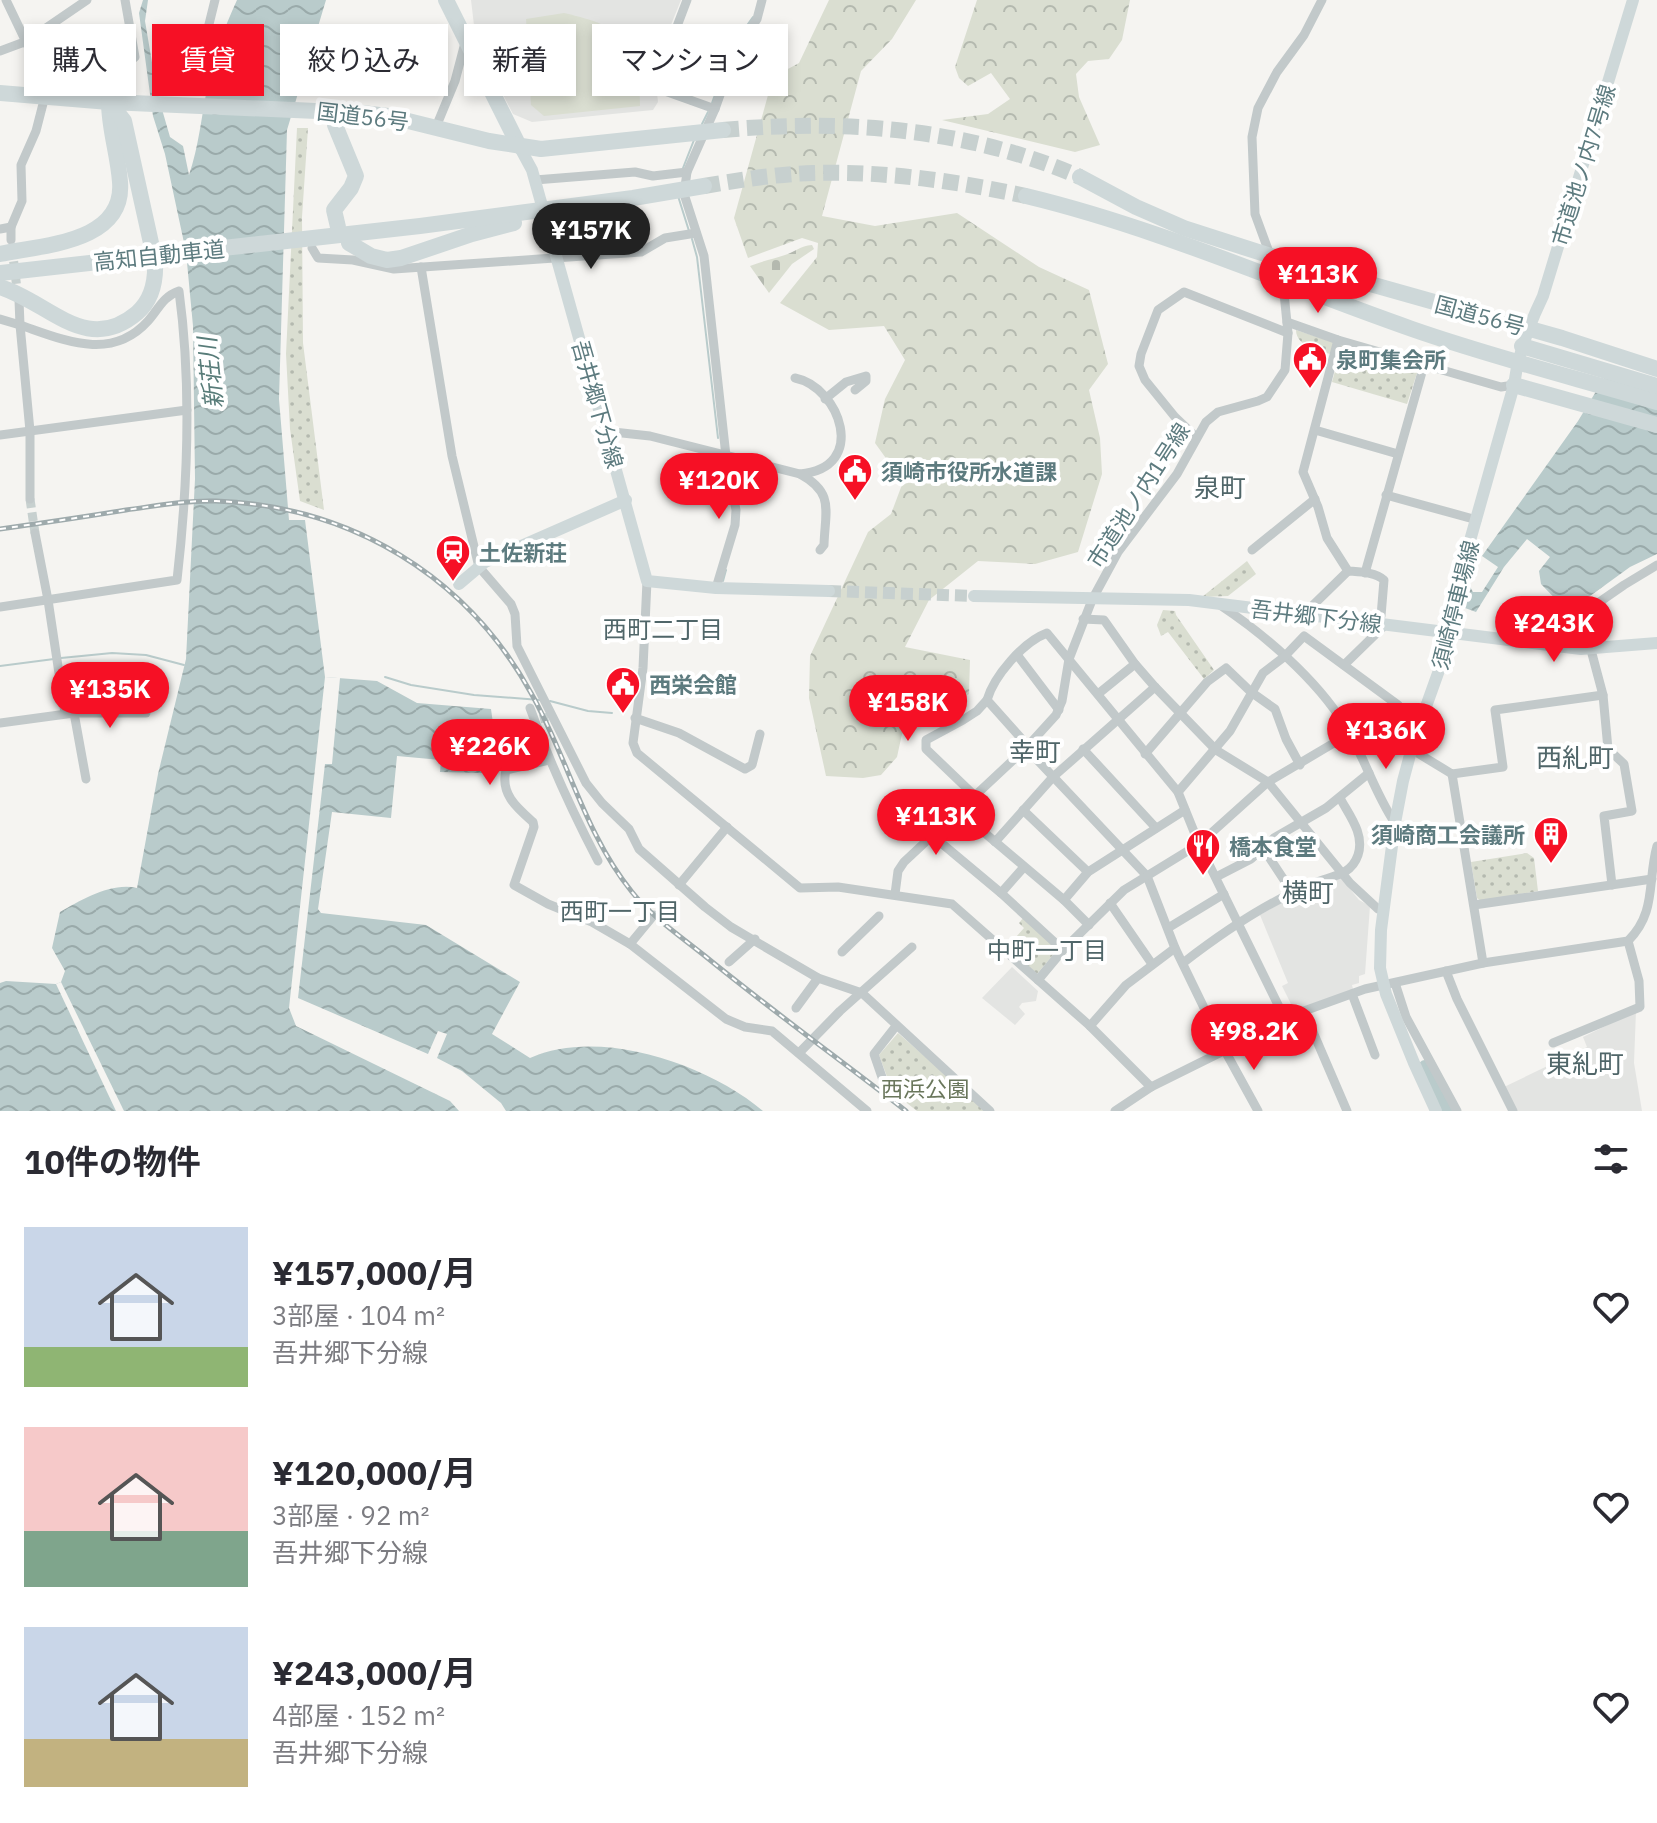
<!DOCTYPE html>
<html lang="ja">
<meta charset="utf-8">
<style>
body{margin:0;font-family:"IBM Plex Sans","Noto Sans JP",sans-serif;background:#f7f7f7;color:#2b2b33;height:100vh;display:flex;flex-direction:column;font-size:30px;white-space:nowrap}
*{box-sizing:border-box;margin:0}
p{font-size:26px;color:#7c7c81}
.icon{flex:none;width:44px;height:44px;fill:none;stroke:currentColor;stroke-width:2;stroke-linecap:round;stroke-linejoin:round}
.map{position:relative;height:1111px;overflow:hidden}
.details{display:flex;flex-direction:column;background:#fff;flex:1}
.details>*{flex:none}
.guide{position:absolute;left:24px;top:24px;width:800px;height:72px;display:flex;gap:16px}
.price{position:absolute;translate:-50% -68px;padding:0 18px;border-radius:28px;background:#f61025;color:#fff;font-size:26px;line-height:52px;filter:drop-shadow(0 2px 4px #0008)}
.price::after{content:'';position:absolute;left:50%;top:48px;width:24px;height:18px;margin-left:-12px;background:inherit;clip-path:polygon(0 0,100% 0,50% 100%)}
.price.current{background:#222;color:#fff}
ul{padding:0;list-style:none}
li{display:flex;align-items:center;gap:24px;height:200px;padding:0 24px}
li span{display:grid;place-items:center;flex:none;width:224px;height:160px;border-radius:0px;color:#555}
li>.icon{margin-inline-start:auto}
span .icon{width:96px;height:96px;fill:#fffc;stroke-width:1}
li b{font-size:34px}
h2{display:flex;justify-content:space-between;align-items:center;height:96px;padding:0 24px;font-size:34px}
.chip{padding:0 28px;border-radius:0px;background:#fff;box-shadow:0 4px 12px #0003;font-size:28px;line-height:72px}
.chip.current{background:#f61025;color:#fff}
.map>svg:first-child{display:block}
.built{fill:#e3e4e2}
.forest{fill:url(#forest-crowns)}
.cemetery{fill:url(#cemetery-stones)}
.park{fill:url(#park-dots)}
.pitch{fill:#daded1}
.water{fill:url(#water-waves)}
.pier{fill:#f5f4f1}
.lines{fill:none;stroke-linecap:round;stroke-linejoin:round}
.stream{stroke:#b9cbcb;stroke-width:2}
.river{stroke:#b9cbcb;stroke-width:14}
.street-tunnel{stroke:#c7d0cf;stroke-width:9;stroke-dasharray:9 4.5;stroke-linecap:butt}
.secondary-tunnel{stroke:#c7d0cf;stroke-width:12;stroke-dasharray:12 6;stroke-linecap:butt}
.highway-tunnel{stroke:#c7d0cf;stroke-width:16;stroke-dasharray:16 8;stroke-linecap:butt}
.street{stroke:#c2c9ca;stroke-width:9}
.secondary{stroke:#ced8d9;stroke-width:12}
.highway{stroke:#ced8d9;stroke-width:16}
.rail-casing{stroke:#9eaaac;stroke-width:5}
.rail{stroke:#fff;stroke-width:2;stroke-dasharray:6;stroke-linecap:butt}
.labels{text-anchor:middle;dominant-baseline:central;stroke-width:8;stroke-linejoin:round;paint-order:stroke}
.street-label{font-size:22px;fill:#5d7b7f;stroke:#fff}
.poi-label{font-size:22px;font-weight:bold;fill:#5d7b7f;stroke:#fff;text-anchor:start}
.park-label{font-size:22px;fill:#6a775c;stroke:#fff}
.water-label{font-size:24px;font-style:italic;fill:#587c79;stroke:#fff}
.neighbourhood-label{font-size:24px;fill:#506669;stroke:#fff}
.quarter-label{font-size:26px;fill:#506669;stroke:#fff}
</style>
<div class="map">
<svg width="1657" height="1111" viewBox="0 0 1657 1111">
<defs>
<pattern id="forest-crowns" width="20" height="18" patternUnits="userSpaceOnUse" patternTransform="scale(2)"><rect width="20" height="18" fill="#daded1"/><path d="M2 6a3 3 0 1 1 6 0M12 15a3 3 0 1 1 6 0" fill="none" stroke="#b4b9af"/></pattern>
<pattern id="cemetery-stones" width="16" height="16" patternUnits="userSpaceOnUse" patternTransform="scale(2)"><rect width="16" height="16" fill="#daded1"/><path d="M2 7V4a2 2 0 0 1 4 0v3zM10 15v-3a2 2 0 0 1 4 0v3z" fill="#b4b9af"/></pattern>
<pattern id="park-dots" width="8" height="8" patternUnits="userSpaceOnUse" patternTransform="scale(2)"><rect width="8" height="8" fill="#daded1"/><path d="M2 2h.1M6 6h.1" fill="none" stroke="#b4b9af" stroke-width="1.8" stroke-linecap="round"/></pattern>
<pattern id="water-waves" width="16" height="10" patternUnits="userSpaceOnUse" patternTransform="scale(2)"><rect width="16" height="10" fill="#b9cbcb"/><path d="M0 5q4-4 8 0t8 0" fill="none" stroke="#9aaaaa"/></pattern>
</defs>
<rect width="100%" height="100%" fill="#f5f4f1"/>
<!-- built -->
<g class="built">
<polygon points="471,0 681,0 654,67 658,102 653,110 532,122 513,114 476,42"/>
<polygon points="1341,878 1359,900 1370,906 1365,974 1359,976 1359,983 1352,985 1353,989 1295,1012 1282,986 1288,983 1260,915 1293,896"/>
<polygon points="1012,967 1038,991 1036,1001 1022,1003 1019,1007 1025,1014 1015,1025 982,998"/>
<polygon points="1636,1011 1634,1063 1642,1111 1516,1111 1504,1087 1587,1047 1583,1037"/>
</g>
<!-- forest -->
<g class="forest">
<polygon points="829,0 916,0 892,39 861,71 822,216 875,226 957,213 1039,267 1089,290 1108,364 1089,390 1100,438 1102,474 1078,552 1035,564 978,561 929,600 905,647 970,660 969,694 902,734 897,757 881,775 863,778 826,776 809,698 810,656 868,532 891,514 903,482 875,443 885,399 905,360 884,326 829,330 780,303 817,257 818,243 802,238 748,258 734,218 773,77 799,63"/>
<polygon points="977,0 1130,0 1122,40 1109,59 1088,61 1076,74 1079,97 1100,145 1075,152 942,120 988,114 1010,99 991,73 968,86 959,78 955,67"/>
</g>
<!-- cemetery -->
<path class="cemetery" d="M812 245 814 249 792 264 769 293 750 266C762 261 774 259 785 255 795 252 800 246 812 245Z"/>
<!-- park -->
<g class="park">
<polygon points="297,128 308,128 302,217 303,343 324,510 300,501 290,429 286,354"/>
<path d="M1296 330 1418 370 1407 404 1332 382 1339 357C1324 351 1296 348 1296 330Z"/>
<polygon points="1113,510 1130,523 1104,570 1092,563 1105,541"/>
<polygon points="1247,561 1256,574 1228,596 1202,597"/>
<polygon points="1163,610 1175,611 1176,615 1214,670 1204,679 1168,632 1161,636 1157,625"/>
<polygon points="1527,853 1534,858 1538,891 1481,901 1477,898 1471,862"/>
<polygon points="1023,918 1058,949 1037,974 1007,947 1024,928 1019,923"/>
<polygon points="898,1033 987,1111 917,1111 884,1085 889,1082 879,1055"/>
</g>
<!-- pitch -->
<path class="pitch" d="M564 13C626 27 639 42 640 106L544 116 531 105 526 19Z"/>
<!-- water -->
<g class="water">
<path d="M143 0H148L145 21 157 92 170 137 183 146 189 175C199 145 201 119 207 89 213 59 224 28 237 0H326L287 130 279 399 289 520H305L325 677 377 681 417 703 491 709 498 759H485V773L440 772 441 760 397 756 391 818 332 812 318 909 321 913 426 925 520 982 492 1034 530 1058C600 1027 707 1064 763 1111H0V983L6 981 56 984 61 982 65 971 52 948 60 912C81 900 111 882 137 888L158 774 186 659 195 479 193 326 186 252 165 154 153 116 139 13Z"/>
<polygon points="1606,375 1657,387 1657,554 1630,567 1568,612 1541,584 1539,571 1550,557 1527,539 1504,567 1476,612 1465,608 1467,581 1473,592 1482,592 1498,567 1482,556 1578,421"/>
</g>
<!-- pier -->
<g class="pier">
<polygon points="325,677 340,678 332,764 325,764 298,998 428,1054 438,1031 447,1034 437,1058 462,1071 501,1103 506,1111 459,1111 450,1101 296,1026 289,1008"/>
<polygon points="61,982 124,1111 116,1111 56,984"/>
</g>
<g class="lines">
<!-- stream -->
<g class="stream">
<polyline points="712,103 733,45 753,17"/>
<polyline points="702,124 708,112"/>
<polyline points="683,168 694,140"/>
<polyline points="678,196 689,231"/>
<polyline points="692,239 697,257 718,438"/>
<polyline points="722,463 726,482"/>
<polyline points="723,581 726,570"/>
<polyline points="61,658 112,653 146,655 184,665"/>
<polyline points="0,666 54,659"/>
<polyline points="385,677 411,685 474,695 540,700"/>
<polyline points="550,701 588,711 612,713"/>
</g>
<!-- river -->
<polyline class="river" points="1425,1067 1447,1111"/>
<!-- street-tunnel -->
<g class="street-tunnel">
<polyline points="12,248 18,297"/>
<polyline points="30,499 35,533"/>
<polyline points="540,719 548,717"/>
</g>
<!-- secondary-tunnel -->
<polyline class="secondary-tunnel" points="829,591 974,596"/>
<!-- highway-tunnel -->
<g class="highway-tunnel">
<path d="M723 130C844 119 967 128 1080 177"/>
<path d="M704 186C740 180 777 174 813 173 885 171 956 181 1026 196"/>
</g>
<!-- street -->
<g class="street">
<polyline points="6,0 39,69 45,96 36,131 21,165 22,201 11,227"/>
<polyline points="687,0 660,71 662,90 715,109"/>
<polyline points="0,51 27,41 87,0"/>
<polyline points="194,85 215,0"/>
<polyline points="109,102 113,75 135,57 125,0"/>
<polyline points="436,127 455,81 465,43"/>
<polyline points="535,180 635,172 653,176 687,172"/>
<polyline points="0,229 11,227 11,240"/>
<polyline points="312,248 318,258 353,260 394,269 641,252 665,238 696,233"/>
<polyline points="421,267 452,456 479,567 511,604 515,614 517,646 586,783 602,803 629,829 639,849 705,907 731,927 818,978 862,993 990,1111"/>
<polyline points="0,319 20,325 19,300"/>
<polyline points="1287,322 1338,340 1501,387 1514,385"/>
<path d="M1338 340 1303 472 1318 507 1327 538 1348 571C1360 572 1375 572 1384 580L1381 616 1378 622"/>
<path d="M795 378C840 387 869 468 800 474"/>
<polyline points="825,399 846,382 866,376 866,381 855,390"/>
<polyline points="1315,430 1398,454"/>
<path d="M604 431 650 436 800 474C835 493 825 511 824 545L820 550"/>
<polyline points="0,435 187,410"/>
<polyline points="1196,437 1175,417 1145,380 1139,366 1141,354 1158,310 1184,292 1288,333"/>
<polyline points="1386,495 1477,520"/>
<polyline points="35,533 48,600 65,713"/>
<polyline points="1252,550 1315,499"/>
<polyline points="1365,573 1424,365"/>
<path d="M647 581 643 668 633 743 637 753 800 888 838 887 952 904 1090 1026 1151 1087 1304 1011 1365 989 1483 963 1628 941C1657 912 1647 882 1657 846"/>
<polyline points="716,588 735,525 736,510 726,456 704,256 684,194 687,172 715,109 735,53 757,19 762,0"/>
<path d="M1220 605C1264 634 1316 679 1344 724 1364 755 1374 792 1395 823"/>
<path d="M0 607 177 580C188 484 192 387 179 291 162 297 159 309 148 321 111 362 64 340 20 325L30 431V499"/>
<polyline points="1305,613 1348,571"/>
<polyline points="1083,619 1104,620 1135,664 1155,687 1216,750 1268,782 1350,883 1378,909 1384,910"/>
<polyline points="1564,647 1569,623 1624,585 1657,565"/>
<polyline points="1591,650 1603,695 1608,749 1624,764 1632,811 1604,816 1612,885"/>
<polyline points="1018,656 1059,710"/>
<polyline points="1344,665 1386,624"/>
<polyline points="1098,694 1135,664"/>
<path d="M530 708C549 761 572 811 598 861"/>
<polyline points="74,713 146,713"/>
<polyline points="635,718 679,733 745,769 752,765 760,734"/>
<polyline points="0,723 74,713 86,779"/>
<path d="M1028 746 987 700C994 676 1023 642 1047 633L1178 792 1199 844 1285 1019"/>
<polyline points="1026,748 1147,876 1175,948 1224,1049 1258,1111"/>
<polyline points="1083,749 1156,828"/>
<polyline points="1145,754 1207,682 1226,668 1251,692 1275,709 1286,739 1300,765"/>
<path d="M549 760 506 770C500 794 517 808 533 822L534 827 514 885 548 904 592 922 630 944 726 1019 745 1027 772 1031 867 1111"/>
<polyline points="1452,774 1483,963"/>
<polyline points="1178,792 1230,731 1263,673 1284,657 1304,636 1398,705 1385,739"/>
<polyline points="975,796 926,749 926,740 963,720 977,711 987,700"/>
<polyline points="1023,810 1088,872"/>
<polyline points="960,812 1064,900 1089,925"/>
<polyline points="934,837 1001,893"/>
<polyline points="995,842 1053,777 1155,687"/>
<polyline points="1263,848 1292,892"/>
<polyline points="1024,867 1001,893 1063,950"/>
<polyline points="1216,877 1251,859 1274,838 1326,808 1369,773"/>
<polyline points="679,885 727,827"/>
<polyline points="895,894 898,871 904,862 1026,748 1056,715 1062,701 1069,659 1092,600 1118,552 1177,474 1206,422 1218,412 1258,401 1267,397 1285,370 1288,333 1284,293 1255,214 1252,137 1258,108 1277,72 1304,35 1322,0"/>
<polyline points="1064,900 1088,872 1185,810"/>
<polyline points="1110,903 1152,964"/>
<polyline points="1474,905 1652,879"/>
<polyline points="1168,928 1224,894"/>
<polyline points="630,944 654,915"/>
<polyline points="842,952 879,916"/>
<polyline points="729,962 755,939"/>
<path d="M1183 963C1223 932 1267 902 1314 883 1331 876 1351 876 1358 855 1365 834 1349 815 1340 798"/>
<polyline points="1446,971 1457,999 1513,1111"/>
<polyline points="1038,980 1063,950 1124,890 1199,844 1268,782 1349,734 1358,732 1406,746 1452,774 1503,767 1495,710 1603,695"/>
<polyline points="1395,983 1406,1017 1457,1111"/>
<polyline points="1352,994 1375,1055"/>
<polyline points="796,1008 818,978"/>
<polyline points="1304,1011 1347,1111"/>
<polyline points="1090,1026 1126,985 1175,948"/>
<polyline points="1553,1043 1640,1007 1639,981 1628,941"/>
<polyline points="799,1053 840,1011 912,947"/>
<polyline points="884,1083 874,1054 896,1026"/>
<polyline points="1115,1111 1151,1087"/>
</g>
<!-- secondary -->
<g class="secondary">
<polyline points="519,146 532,170 647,581 716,588 829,591"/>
<polyline points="459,584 485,562 626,500"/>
<polyline points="974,596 1189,600 1581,649 1657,643"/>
<path d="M1436 1111 1414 1063 1386 994 1380 968 1381 930 1395 823 1403 781 1414 740 1447 648 1458 583 1514 385C1518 353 1529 325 1543 296L1633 0"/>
</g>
<!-- highway -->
<g class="highway">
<polyline points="446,0 519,146"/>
<polyline points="0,93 109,102 362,113 388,116 489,141 541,149 723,130"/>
<polyline points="336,111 335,125 356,176 351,188 334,210 338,227"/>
<polyline points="1080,177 1136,207 1184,228 1271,256 1562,338 1657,369"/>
<path d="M1026 196C1159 228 1283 284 1412 329 1492 357 1576 378 1657 402"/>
<polyline points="349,243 371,256 387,260 401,258 472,234 514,223"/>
<path d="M0 254C42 245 125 243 120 182 118 154 109 129 109 102"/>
<polyline points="0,273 420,226 633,198 704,186"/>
<path d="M0 287C49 302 86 356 137 313 152 300 156 280 155 261L124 121 109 102"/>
<polyline points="1522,346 1657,386"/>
<polyline points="1514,385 1657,425"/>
</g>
<!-- rail casing -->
<g class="rail-casing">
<path id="rail" d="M0 529C42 523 84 517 126 510 156 506 186 500 216 501 350 506 466 575 531 693 568 758 584 833 632 892 652 917 680 936 705 956 770 1009 839 1059 906 1111"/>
</g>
<!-- rail -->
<use href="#rail" class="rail"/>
</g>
<!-- icons -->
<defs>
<g id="civic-pin" transform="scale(1.8)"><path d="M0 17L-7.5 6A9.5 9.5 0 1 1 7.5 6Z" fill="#f61025" stroke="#fff"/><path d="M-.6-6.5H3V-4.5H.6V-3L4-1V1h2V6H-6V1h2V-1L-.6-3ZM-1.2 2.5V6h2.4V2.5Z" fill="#fff"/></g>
<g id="station-pin" transform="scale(1.8)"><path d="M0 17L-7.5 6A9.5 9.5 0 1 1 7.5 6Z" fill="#f61025" stroke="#fff"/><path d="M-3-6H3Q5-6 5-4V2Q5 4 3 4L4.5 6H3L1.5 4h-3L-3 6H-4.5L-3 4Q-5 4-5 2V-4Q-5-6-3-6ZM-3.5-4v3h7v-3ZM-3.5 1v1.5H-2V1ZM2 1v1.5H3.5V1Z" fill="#fff"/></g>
<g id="building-pin" transform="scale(1.8)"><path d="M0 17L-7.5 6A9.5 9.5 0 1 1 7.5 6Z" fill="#f61025" stroke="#fff"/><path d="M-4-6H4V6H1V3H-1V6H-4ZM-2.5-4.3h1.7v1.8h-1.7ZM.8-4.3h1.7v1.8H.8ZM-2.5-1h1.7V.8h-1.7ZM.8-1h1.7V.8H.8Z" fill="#fff"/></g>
<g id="restaurant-pin" transform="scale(1.8)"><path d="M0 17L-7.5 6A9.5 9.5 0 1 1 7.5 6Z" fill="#f61025" stroke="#fff"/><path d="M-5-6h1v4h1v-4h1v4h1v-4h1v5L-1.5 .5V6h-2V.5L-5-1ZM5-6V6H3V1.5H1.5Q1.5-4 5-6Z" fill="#fff"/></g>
</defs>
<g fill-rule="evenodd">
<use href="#civic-pin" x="1310" y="359"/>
<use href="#civic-pin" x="855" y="471"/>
<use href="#station-pin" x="453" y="552"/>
<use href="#civic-pin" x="623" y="684"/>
<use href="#building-pin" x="1551" y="834"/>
<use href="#restaurant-pin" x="1203" y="846"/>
</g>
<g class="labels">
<!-- street labels -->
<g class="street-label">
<text transform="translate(363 116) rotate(7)">国道56号</text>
<text transform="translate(1583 165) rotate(-73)">市道池ノ内7号線</text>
<text transform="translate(159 255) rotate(-6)">高知自動車道</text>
<text transform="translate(1480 315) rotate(15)">国道56号</text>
<text transform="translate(598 404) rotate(74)">吾井郷下分線</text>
<text transform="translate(1138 495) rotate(-57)">市道池ノ内1号線</text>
<text transform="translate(1455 605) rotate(-76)">須崎停車場線</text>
<text transform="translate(1316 616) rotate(7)">吾井郷下分線</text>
</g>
<!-- poi labels -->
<g class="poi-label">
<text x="1336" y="359">泉町集会所</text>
<text x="881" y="471">須崎市役所水道課</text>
<text x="479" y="552">土佐新荘</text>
<text x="649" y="684">西栄会館</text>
<text x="1525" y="834" text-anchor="end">須崎商工会議所</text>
<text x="1229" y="846">橋本食堂</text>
</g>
<!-- park labels -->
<g class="park-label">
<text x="925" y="1088">西浜公園</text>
</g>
<!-- water labels -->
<g class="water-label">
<text transform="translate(210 373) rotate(-96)">新荘川</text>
</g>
<!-- neighbourhood labels -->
<g class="neighbourhood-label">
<text x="663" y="629">西町二丁目</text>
<text x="620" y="911">西町一丁目</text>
<text x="1047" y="950">中町一丁目</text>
</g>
<!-- quarter labels -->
<g class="quarter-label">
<text x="1220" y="487">泉町</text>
<text x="1035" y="751">幸町</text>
<text x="1575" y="757">西糺町</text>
<text x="1308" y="892">横町</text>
<text x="1585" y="1063">東糺町</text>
</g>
</g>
</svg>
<b class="price current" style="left:591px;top:271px">¥157K</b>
<b class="price" style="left:1318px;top:315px">¥113K</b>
<b class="price" style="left:719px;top:521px">¥120K</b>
<b class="price" style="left:1554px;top:664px">¥243K</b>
<b class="price" style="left:110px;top:730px">¥135K</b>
<b class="price" style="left:908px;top:743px">¥158K</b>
<b class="price" style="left:1386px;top:771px">¥136K</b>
<b class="price" style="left:490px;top:787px">¥226K</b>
<b class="price" style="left:936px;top:857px">¥113K</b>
<b class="price" style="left:1254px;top:1072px">¥98.2K</b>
<div class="guide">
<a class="chip">購入</a>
<a class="chip current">賃貸</a>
<a class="chip">絞り込み</a>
<a class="chip">新着</a>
<a class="chip">マンション</a>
</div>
</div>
<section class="details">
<h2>10件の物件<svg class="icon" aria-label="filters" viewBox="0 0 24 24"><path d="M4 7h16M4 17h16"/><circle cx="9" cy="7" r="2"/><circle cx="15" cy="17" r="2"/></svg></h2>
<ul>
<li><span style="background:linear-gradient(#c9d6e8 75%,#8fb573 0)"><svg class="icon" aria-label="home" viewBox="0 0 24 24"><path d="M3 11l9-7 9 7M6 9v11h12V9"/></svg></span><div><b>¥157,000/月</b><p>3部屋 · 104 m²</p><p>吾井郷下分線</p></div><svg class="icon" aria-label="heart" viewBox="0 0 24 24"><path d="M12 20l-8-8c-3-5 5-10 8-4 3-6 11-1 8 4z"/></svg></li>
<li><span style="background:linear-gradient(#f6c9c9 65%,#7fa58c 0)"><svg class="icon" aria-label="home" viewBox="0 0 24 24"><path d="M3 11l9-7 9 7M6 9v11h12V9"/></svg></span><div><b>¥120,000/月</b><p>3部屋 · 92 m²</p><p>吾井郷下分線</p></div><svg class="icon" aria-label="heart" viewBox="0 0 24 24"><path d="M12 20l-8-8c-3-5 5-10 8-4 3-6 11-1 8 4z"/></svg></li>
<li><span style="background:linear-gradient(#c9d6e8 70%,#c2b280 0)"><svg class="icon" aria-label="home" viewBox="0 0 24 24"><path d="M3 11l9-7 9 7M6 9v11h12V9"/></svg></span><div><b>¥243,000/月</b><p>4部屋 · 152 m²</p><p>吾井郷下分線</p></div><svg class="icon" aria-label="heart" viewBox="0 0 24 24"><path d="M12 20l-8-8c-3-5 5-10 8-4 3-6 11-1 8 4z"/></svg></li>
</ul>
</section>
